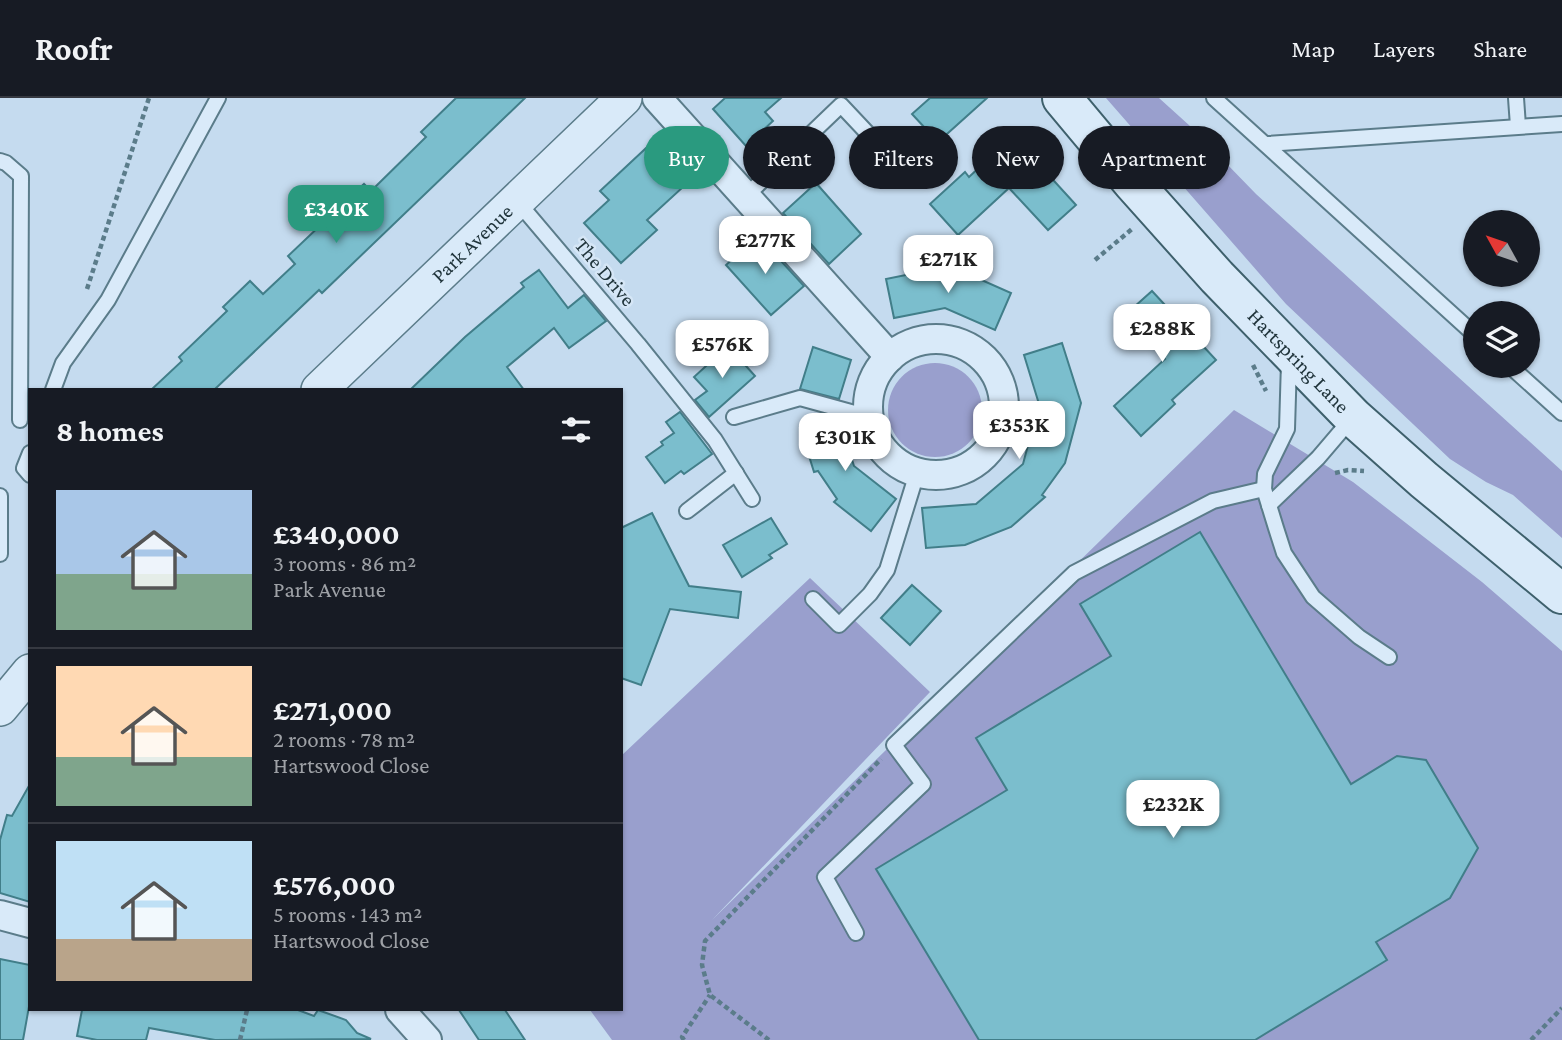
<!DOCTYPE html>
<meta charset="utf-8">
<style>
body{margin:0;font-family:"Crimson Pro",serif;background:#20242c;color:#f1f3f6;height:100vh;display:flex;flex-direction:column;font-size:26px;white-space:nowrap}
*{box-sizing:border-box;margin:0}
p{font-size:23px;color:#9ea1a6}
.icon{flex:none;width:38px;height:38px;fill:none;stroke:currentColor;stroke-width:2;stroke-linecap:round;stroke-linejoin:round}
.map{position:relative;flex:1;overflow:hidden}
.side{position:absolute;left:28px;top:290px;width:595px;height:623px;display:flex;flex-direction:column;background:#171b24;border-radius:0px;box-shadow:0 2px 5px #0004}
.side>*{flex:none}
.guide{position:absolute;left:644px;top:28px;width:665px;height:63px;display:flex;gap:14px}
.needle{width:46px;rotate:310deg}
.buttons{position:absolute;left:1463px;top:112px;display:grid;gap:14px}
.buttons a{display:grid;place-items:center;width:77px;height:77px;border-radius:50%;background:#171b24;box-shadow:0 2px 5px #0004;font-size:35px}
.price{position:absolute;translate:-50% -60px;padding:0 16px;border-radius:14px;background:#fff;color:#222;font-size:23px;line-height:46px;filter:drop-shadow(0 2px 4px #0008)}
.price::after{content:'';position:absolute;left:50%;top:42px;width:21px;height:16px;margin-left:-10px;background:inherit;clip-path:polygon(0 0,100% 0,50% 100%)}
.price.current{background:#2a9a7f;color:#fff}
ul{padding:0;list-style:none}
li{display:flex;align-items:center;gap:21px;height:175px;padding:0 28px}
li+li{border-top:2px solid #363941}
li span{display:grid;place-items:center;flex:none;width:196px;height:140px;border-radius:0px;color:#555}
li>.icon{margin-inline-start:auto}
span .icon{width:84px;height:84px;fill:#fffc;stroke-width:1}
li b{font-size:30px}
h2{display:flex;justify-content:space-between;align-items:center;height:84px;padding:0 28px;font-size:30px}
.pill{padding:0 24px;border-radius:32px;background:#171b24;box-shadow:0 2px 5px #0004;font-size:24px;line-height:63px}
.pill.current{background:#2a9a7f;color:#fff}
header{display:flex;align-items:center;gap:42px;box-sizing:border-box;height:98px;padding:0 35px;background:#171b24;border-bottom:2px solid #363941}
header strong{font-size:33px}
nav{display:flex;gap:38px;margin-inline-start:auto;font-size:24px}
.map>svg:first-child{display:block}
.green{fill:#999fcd}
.building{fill:#7bbecd;stroke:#417e89;stroke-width:2}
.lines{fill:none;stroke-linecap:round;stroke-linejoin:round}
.service-casing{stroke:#5b7c8a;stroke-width:18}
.minor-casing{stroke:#5b7c8a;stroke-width:32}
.tertiary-casing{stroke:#5b7c8a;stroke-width:38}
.secondary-casing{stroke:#3e606c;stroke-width:42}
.path{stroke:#5b7c8a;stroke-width:4.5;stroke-dasharray:5 3.5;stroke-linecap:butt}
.service{stroke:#d9eaf9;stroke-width:14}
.minor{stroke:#d9eaf9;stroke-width:28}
.tertiary{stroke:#d9eaf9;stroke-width:35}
.secondary{stroke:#d9eaf9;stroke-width:38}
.labels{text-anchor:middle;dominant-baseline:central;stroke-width:5;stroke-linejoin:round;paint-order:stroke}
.street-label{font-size:21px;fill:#1f333a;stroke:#d5e6f6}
</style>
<header>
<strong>Roofr</strong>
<nav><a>Map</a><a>Layers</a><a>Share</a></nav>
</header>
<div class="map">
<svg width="1562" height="942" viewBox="0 0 1562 942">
<rect width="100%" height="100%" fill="#c5dbef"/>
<!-- green -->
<g class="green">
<polygon points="1106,0 1159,0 1190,28 1256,96 1562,373 1562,440 1513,397 1486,384 1450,361 1286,206"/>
<circle cx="935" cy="312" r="47"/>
<polygon points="1234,312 1353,384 1482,484 1562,553 1562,942 612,942 590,912 621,912 621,658 810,480 930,594 712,822"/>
</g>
<!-- building -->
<g class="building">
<polygon points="456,0 525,0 322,195 319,192 214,292 151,292 182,263 179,259 227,213 223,209 250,183 263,196 295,166 288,158 364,86 371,93 426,39 421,34"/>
<polygon points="725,0 781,0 765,14 773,23 746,48 713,11"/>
<polygon points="930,0 987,0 938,44 912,16"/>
<polygon points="659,38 695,78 647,122 657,132 621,165 584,125 609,102 600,93"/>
<polygon points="1013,38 1076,107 1048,132 1009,90 958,137 930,106 965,74 969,79"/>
<polygon points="816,85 861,136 829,166 783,115"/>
<polygon points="758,138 804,188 771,217 726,167"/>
<polygon points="950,168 1011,195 995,232 945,210 894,220 886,181"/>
<polygon points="539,172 568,210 584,197 606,223 569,250 554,230 507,269 524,292 410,292 465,239 524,189 521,185"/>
<polygon points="1152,193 1216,262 1172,302 1175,306 1141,338 1114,308 1165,261 1125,217"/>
<polygon points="1062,245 1081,305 1065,365 1042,397 1045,399 1011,429 965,447 926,450 922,410 976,406 1023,366 1039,306 1024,257"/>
<polygon points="728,248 755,278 709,319 695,302 707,293 694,279"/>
<polygon points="813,249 851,262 839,301 800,291"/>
<polygon points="680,314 712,356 684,376 681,373 665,385 646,359 663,347 661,344 674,335 666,324"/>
<polygon points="833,319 839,321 854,368 896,401 871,433 834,404 837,401 818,373 814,374 800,329"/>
<polygon points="652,415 689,488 741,494 738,520 670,511 641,587 621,580 621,430"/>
<polygon points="771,420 787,446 769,457 772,460 742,479 723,447"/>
<polygon points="1200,434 1351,686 1397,658 1426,662 1478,750 1450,800 1376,844 1387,862 1255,942 979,942 876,771 1007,692 976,640 1111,558 1080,506"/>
<polygon points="912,487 941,513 910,547 881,520"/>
<polygon points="30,686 30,804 0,795 0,742 7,717 12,718"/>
<polygon points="0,861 30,867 30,903 23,942 0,942"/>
<polygon points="82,912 298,912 314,918 318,912 346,922 357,935 371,941 215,942 149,930 146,942 97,942 77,938"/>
<polygon points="459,912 505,912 525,942 479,942"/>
</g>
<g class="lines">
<!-- service casing -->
<g class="service-casing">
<g id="service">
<polyline points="1214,0 1475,237"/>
<polyline points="1516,0 1518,28"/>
<polyline points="1267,46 1562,26"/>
<polyline points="0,63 6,65 21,78 20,322"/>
<polyline points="746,98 841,7 904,74"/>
<polyline points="517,103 638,246 715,342 752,401"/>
<polyline points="1289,264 1287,331 1265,376 1264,391 1276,430 1284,455 1313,499 1359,539 1389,559"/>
<polyline points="1510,268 1562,315"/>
<polyline points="53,292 63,265 108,202 218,0"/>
<polyline points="734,319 800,300 869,319"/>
<polyline points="30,355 24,370 30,377"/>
<polyline points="0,398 0,456"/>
<polyline points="1269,407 1318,360 1353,319"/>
<polyline points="687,413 736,375"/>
<polyline points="813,501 839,527 870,496 887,472 917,375"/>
<polyline points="856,835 825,779 923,686 894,647 1074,475 1213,403 1264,391"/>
</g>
</g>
<!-- minor casing -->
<g class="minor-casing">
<g id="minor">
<polyline points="657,0 890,259"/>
<circle cx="936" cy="309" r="68"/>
<polyline points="0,817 30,825"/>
<polyline points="400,912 427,942"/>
</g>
</g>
<!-- tertiary casing -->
<g class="tertiary-casing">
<g id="tertiary">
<path id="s1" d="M319 292 624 0"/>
<polyline points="0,610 30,574"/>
</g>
</g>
<!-- secondary casing -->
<g class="secondary-casing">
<g id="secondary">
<path id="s2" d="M1062 0 1133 85 1217 179 1353 319 1424 382 1562 496"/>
</g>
</g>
<!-- path -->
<g class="path">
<polyline points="1095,162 1132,131"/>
<polyline points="87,191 149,0"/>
<polyline points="1253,267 1266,293"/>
<polyline points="1335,375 1348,372 1364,373"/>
<polyline points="240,942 247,912"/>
<polyline points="684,942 682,939 710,897"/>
<polyline points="769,942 710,897 702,867 705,843 881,661"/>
<polyline points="1531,942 1562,910"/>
</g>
<!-- service -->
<use href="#service" class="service"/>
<!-- minor -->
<use href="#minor" class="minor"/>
<!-- tertiary -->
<use href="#tertiary" class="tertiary"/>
<!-- secondary -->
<use href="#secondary" class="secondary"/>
</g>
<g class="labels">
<!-- street labels -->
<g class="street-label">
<text stroke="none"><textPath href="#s1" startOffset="212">Park Avenue</textPath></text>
<text transform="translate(605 174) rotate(50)">The Drive</text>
<text stroke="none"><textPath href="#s2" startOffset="354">Hartspring Lane</textPath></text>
</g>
</g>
</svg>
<div class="buttons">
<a><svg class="needle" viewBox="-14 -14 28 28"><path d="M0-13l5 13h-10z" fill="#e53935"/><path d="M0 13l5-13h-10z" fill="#9ea1a6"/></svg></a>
<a><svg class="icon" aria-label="layers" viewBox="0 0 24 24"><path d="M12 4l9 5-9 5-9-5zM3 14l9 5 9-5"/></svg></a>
</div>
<b class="price current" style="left:336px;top:147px">£340K</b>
<b class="price" style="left:765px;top:178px">£277K</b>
<b class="price" style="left:948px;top:197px">£271K</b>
<b class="price" style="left:1162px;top:266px">£288K</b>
<b class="price" style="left:722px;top:282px">£576K</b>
<b class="price" style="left:1019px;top:363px">£353K</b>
<b class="price" style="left:845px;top:375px">£301K</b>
<b class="price" style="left:1173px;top:742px">£232K</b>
<div class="guide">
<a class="pill current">Buy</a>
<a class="pill">Rent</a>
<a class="pill">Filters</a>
<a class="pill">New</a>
<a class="pill">Apartment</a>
</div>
<section class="side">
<h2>8 homes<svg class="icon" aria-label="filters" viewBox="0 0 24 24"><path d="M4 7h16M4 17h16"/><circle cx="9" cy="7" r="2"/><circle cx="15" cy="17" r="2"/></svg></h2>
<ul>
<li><span style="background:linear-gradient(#a9c7e8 60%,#7fa58c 0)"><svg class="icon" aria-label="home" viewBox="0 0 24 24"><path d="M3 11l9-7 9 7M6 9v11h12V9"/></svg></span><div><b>£340,000</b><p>3 rooms · 86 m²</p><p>Park Avenue</p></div></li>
<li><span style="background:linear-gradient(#ffd9b3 65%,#7fa58c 0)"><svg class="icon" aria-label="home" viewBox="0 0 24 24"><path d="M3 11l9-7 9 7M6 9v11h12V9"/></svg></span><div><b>£271,000</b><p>2 rooms · 78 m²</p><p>Hartswood Close</p></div></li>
<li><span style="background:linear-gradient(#bfe0f5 70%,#b9a48a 0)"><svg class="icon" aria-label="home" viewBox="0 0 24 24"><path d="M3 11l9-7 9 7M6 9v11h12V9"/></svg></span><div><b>£576,000</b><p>5 rooms · 143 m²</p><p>Hartswood Close</p></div></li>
</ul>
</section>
</div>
